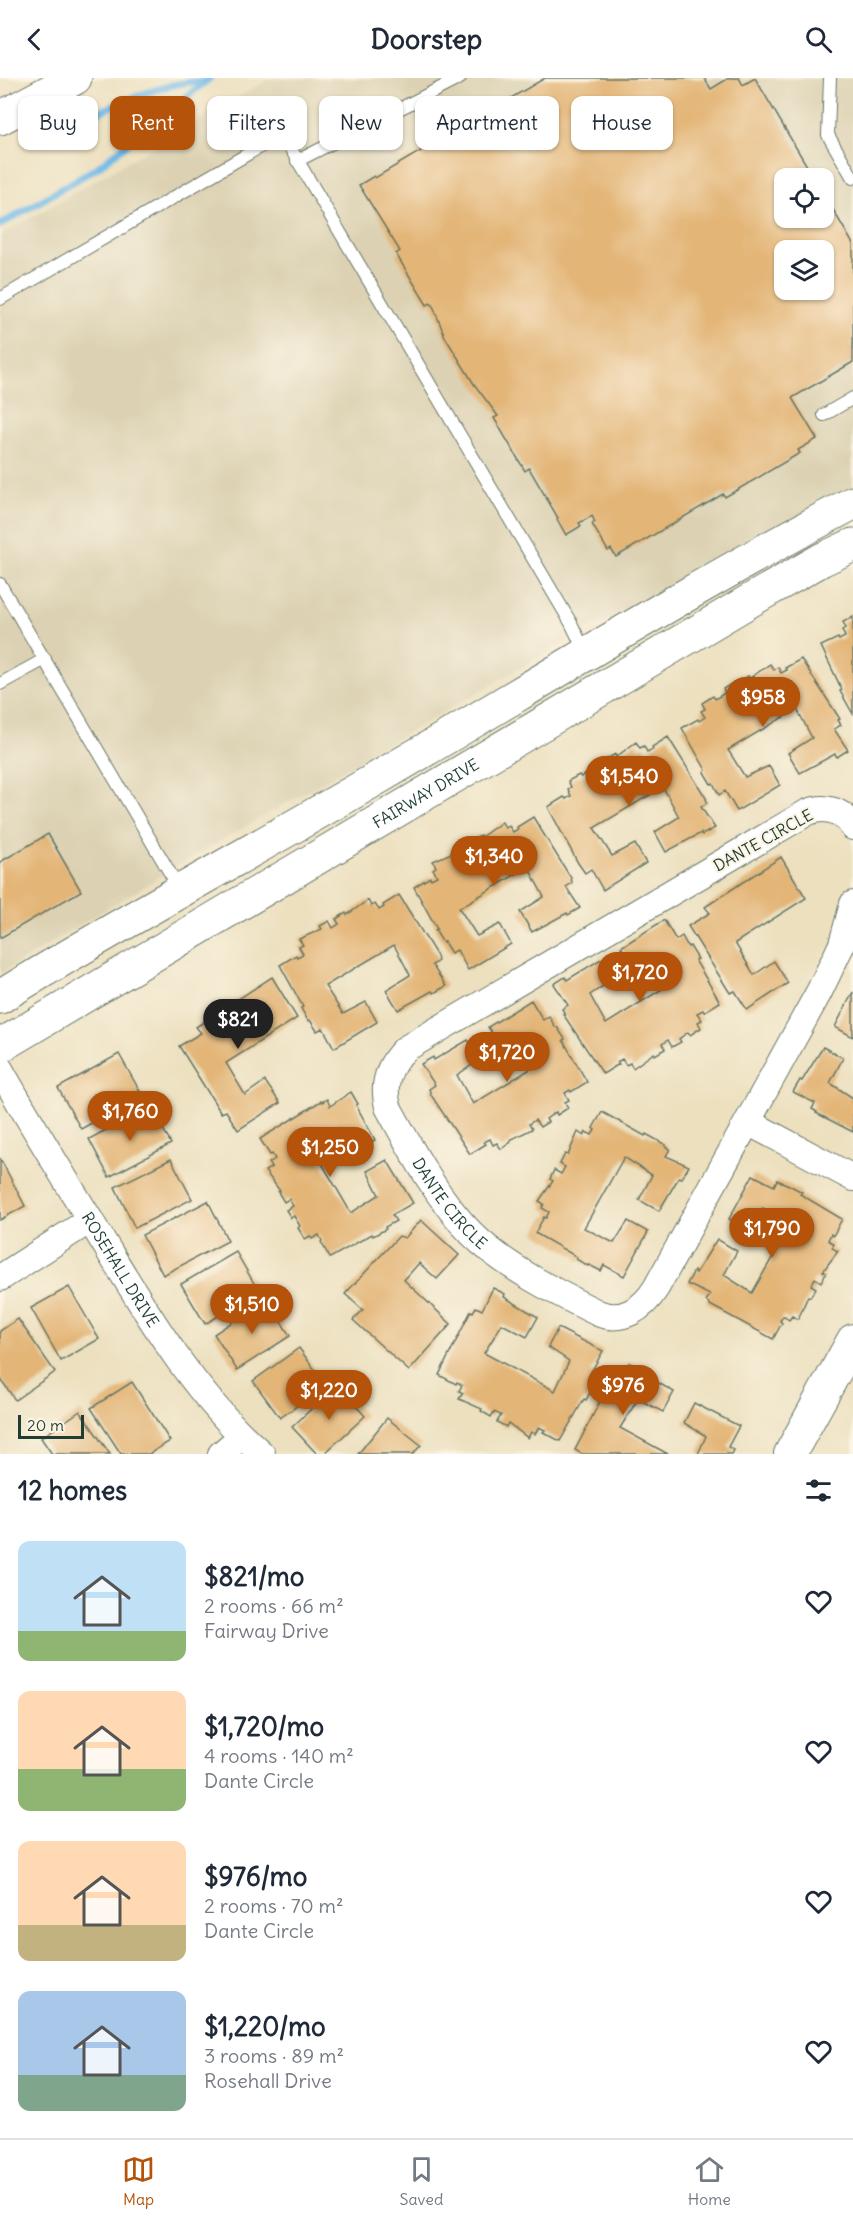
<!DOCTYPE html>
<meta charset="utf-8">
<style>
body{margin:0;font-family:Delius,sans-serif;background:#f2f2f3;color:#1f2937;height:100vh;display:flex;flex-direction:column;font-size:22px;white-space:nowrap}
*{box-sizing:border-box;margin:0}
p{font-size:20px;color:#747a83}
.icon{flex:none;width:33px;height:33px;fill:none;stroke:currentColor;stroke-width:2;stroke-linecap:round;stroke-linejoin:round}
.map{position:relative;height:1376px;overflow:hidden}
.details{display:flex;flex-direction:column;background:#fff;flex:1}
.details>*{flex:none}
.guide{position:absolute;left:18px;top:18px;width:818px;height:54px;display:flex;gap:12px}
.fabs{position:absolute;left:774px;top:90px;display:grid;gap:12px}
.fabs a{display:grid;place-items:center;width:60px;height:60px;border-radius:12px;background:#fff;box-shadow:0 2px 4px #0004;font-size:30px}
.scale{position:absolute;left:18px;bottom:15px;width:66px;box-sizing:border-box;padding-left:6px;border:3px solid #1f3d34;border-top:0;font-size:16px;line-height:21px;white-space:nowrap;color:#1f3d34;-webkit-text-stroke:4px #fcf5e5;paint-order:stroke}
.price{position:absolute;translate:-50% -51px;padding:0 14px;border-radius:21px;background:#b45309;color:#fff;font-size:20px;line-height:39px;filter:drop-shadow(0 2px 3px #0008)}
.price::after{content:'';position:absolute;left:50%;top:36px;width:18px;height:14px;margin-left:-9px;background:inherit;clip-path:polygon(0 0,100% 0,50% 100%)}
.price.selected{background:#222;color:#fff}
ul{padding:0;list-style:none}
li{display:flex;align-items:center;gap:18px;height:150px;padding:0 18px}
li span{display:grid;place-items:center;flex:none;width:168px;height:120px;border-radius:12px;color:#555}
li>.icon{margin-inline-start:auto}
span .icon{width:72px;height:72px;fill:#fffc;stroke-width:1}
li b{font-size:26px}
h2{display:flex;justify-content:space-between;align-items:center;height:72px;padding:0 18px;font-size:26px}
.pill{padding:0 21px;border-radius:12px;background:#fff;box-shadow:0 2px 4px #0004;font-size:21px;line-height:54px}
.pill.selected{background:#b45309;color:#fff}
header{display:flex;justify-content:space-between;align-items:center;height:78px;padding:0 18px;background:#fff;font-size:27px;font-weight:800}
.tabs{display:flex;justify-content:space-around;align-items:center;height:84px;border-top:2px solid #e0e1e3;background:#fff;font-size:16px;color:#747a83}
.tabs a{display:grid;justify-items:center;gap:3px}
.tabs .selected{color:#b45309}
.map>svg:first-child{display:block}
.built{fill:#dcd1b2;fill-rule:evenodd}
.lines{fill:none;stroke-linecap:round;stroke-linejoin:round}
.stream{stroke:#6eb9e7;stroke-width:7}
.building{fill:#e3b577;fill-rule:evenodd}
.service-casing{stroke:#677665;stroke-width:14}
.minor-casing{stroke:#677665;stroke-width:28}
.tertiary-casing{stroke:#677665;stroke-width:34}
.secondary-casing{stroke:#677665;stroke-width:35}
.motorway-casing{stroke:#677665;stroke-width:35}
.service{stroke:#fff;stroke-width:12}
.minor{stroke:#fff;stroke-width:26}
.tertiary{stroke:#fff;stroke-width:32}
.secondary{stroke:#fff;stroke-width:33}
.motorway{stroke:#fff;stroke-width:33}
.labels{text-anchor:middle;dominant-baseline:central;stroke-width:4.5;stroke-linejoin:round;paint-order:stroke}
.street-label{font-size:16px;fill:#1f3d34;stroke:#fcf5e5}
</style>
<header><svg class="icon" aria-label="back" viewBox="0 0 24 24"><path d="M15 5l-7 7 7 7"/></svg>Doorstep<svg class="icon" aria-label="search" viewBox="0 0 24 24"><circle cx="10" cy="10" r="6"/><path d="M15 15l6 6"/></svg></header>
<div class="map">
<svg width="853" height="1376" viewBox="0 0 853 1376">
<rect width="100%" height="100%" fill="#fcf5e5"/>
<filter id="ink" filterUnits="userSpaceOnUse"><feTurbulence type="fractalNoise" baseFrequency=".0167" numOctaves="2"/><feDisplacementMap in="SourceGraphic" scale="12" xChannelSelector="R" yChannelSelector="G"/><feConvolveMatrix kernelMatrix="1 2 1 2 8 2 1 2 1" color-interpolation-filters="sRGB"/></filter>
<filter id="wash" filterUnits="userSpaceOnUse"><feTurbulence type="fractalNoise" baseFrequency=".008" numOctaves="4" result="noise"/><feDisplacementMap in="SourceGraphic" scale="24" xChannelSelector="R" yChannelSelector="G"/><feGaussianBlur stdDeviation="1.35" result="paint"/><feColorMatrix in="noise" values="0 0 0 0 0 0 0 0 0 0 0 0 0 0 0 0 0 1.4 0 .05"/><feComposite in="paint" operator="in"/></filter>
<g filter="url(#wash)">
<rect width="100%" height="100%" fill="#ece0bf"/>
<!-- built -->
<path class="built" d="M271 0H853V413L586 552 184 784 0 896V158ZM784 100H824V140H784ZM784 172H824V212H784Z"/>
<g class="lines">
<!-- stream -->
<g class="stream">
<path d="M54 55C90 38 165 0 204 4"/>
<polyline points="0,147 98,89 210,0"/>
</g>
</g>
<g id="blocks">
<!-- building -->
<g class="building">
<path d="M545 0H704L711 11 729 0H739L743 7 755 0 814 100H784V140H824V116L853 166V284L792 320 817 361 798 372 800 375 725 419 723 416 616 479 611 471 608 473 592 446 595 444 592 438 579 445 581 448 566 457 557 441 558 440 529 390 525 393 494 340 498 338 474 306 445 259 434 230 431 225 427 227 396 176 400 173 359 107 374 98 375 100ZM784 172H824V212H784Z"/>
<polygon points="853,539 853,636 840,613 842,612 821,568 838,560 839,562 845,559 842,552 846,550 843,544"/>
<polygon points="801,581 840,641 838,642 841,647 834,651 848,672 837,679 835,676 800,695 788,675 812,660 797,631 728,672 745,699 769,688 780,707 737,733 725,713 719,717 713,705 711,706 704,694 706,692 682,650 698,641 699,643 705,639 701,633 705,631 702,625 713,618 715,621 725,615 723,611 731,606 735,613 742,609 739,604 748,598 750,600 770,586 774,592 778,589 781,595 787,592 785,590"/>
<polygon points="668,659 706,720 707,725 701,729 715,750 702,757 701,755 666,774 655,754 679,739 663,709 594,750 612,778 635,766 646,785 603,812 591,791 585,795 578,785 548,729 564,719 566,721 571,718 568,711 571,709 568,703 579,697 581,699 591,693 589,690 597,685 601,691 608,687 605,682 615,676 616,679 636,664 640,670 644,668 647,674 653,671 652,669"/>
<polygon points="533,739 571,800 572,805 566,809 580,830 568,837 567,835 532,854 520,834 544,819 528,789 459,830 477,858 500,846 511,866 468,892 457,872 451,875 444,864 443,865 435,852 437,851 414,809 430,799 431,801 437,798 433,791 436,789 433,783 456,773 454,770 463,765 466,772 473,768 470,763 480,757 481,759 502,744 505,750 509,748 513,754 518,751 517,749"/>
<polygon points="48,756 81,813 0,860 0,784"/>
<polygon points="781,779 806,820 735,865 754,897 774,883 788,905 747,932 735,913 730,915 688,848 710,835 705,829"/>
<polygon points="399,817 437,878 438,883 432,887 446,908 434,915 432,913 398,932 386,912 410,897 394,867 325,908 343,936 366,924 377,944 334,970 323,950 317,953 310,942 308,943 301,930 303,929 280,887 296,877 297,879 303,876 299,869 303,867 299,861 322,851 320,848 329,843 333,850 339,846 336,841 346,835 347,837 368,822 371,828 375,826 379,832 384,829 383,827"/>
<polygon points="664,842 676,862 682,858 688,869 690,868 698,881 695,882 720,924 704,934 703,932 697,935 702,942 698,944 701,950 690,957 688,954 679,961 681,964 672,969 668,962 662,966 665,971 655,977 654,975 633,990 630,985 626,987 622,981 617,984 619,986 603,996 563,936 565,936 562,931 568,927 554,906 565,899 567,902 601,881 613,901 590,917 606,946 675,903 656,876 633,888 621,869"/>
<polygon points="272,899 297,940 226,985 245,1017 265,1003 280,1025 238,1052 226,1033 221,1035 179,968 201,955 196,949"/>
<polygon points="853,914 853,959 835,949"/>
<polygon points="531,922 543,942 549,938 555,949 557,949 565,961 563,962 587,1004 571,1014 570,1012 565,1015 569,1022 565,1024 568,1030 557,1037 556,1034 546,1041 548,1044 540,1049 535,1042 529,1046 532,1051 510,1062 511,1064 501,1071 497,1065 493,1067 490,1061 484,1064 486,1066 470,1076 431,1017 429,1011 435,1007 421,986 433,979 434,982 468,962 481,981 457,997 473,1026 542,984 523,956 500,968 488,949"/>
<polygon points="823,969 843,980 830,1005 853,1020 853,1054 816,1035 817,1034 812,1031 815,1025 793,1014 800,1002 802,1003"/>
<polygon points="119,976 142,1017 81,1051 58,1010"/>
<polygon points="351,1014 358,1026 356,1027 375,1062 355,1074 340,1050 310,1065 351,1135 379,1117 367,1093 387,1082 413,1125 392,1137 396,1143 385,1149 386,1151 373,1158 372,1156 330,1180 321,1164 322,1163 319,1157 312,1161 310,1158 305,1161 298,1150 300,1148 294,1138 291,1140 286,1132 293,1128 289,1121 284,1124 278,1114 280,1113 265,1093 272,1089 269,1085 275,1081 272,1076 270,1077 260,1061 321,1023 322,1024 327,1021 330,1028"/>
<polygon points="151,1028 171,1066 109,1099 89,1061"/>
<polygon points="602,1034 645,1058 646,1056 666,1067 665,1068 670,1071 666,1078 689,1088 682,1100 679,1099 659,1133 639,1122 652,1097 624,1079 584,1150 614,1165 628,1143 648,1154 624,1198 604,1187 601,1193 589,1187 588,1188 576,1181 577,1179 535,1155 544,1139 546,1140 549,1134 542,1130 544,1126 539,1123 553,1103 550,1101 554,1092 561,1096 565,1089 560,1086 565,1076 568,1077 578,1054 584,1058 586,1054 592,1057 595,1052 593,1050"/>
<polygon points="0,1080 25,1128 0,1142"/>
<polygon points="171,1081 192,1121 135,1150 115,1109"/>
<polygon points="753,1097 774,1108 777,1102 789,1107 802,1114 800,1116 842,1141 833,1158 831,1156 828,1162 834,1166 832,1170 838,1173 823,1193 826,1195 821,1204 815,1200 811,1207 816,1210 810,1219 808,1218 798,1241 792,1238 789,1242 783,1238 780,1243 782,1245 773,1261 710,1227 710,1226 706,1223 710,1217 687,1206 694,1193 696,1195 717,1161 737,1173 724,1197 752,1215 792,1145 763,1130 748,1152 729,1141"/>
<polygon points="208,1123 228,1163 163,1197 142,1157"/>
<polygon points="421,1142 459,1177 437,1201 419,1185 404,1202 451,1246 409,1293 353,1242 363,1232 345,1216 399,1158 405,1160"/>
<polygon points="236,1174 259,1214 205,1246 181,1206"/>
<polygon points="69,1209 99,1261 61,1283 31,1230"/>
<polygon points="493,1210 505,1216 504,1219 538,1239 527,1259 502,1246 484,1275 555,1313 569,1283 548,1269 558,1250 603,1273 591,1294 597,1297 593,1309 586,1322 584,1321 560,1363 543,1354 545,1352 539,1349 535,1356 531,1354 528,1360 508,1345 506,1349 497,1344 501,1337 494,1334 491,1339 481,1333 482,1331 459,1321 463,1315 459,1313 462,1307 457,1304 456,1306 439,1297 471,1233 473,1234 476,1229 482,1232"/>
<polygon points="267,1221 290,1258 237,1292 214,1256"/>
<polygon points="18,1241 55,1294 15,1322 0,1300 0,1253"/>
<polygon points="299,1270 326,1307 280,1340 253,1303"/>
<polygon points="629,1285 641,1291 640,1294 674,1314 663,1334 638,1321 620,1350 668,1376 582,1376 575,1372 608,1308 609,1309 612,1304 618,1308"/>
<polygon points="132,1304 170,1363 149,1376 121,1376 91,1330"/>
<polygon points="337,1307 365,1338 324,1376 317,1376 292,1349"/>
<polygon points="694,1325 739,1348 728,1369 734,1372 732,1376 698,1376 706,1358 684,1345"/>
<polygon points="80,1333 110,1376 52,1376 41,1360"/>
<polygon points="387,1340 421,1367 413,1376 358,1376"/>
</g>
</g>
</g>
<g filter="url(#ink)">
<use href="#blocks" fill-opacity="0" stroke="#677665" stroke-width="1.5"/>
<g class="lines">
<!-- service casing -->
<g class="service-casing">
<g id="service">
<polyline points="830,0 828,57 853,100"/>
<polyline points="297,83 460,0"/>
<polyline points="0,221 282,56 571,545 585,574"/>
<polyline points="824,337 853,320"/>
<polyline points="0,506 180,812"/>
<polyline points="0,606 45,581"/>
</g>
</g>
<!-- minor casing -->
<g class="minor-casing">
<g id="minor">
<path id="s1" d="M853 749C843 733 826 727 808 734L405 971C388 988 382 1006 388 1029 412 1073 437 1121 472 1156 504 1188 557 1215 598 1235 622 1245 643 1231 656 1210L819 914 842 866 853 826"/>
<path id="s2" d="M0 991C32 1048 67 1104 101 1160 148 1237 194 1317 262 1376"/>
<polyline points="748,1044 853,1100"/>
<polyline points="0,1200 90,1142"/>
<polyline points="221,1376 242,1358"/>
</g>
</g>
<!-- tertiary casing -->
<g class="tertiary-casing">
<polyline id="tertiary" points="790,1376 853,1262"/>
</g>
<!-- secondary casing -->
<g class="secondary-casing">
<g id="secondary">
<path d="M0 919C125 842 255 772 381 698 538 606 692 509 853 425"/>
<path id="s3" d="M0 968 751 522 821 482 853 467"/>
</g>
</g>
<!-- motorway casing -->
<g class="motorway-casing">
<polyline id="motorway" points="0,40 75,0"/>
</g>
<!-- service -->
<use href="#service" class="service"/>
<!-- minor -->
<use href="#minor" class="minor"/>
<!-- tertiary -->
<use href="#tertiary" class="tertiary"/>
<!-- secondary -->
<use href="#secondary" class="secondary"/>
<!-- motorway -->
<use href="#motorway" class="motorway"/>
</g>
</g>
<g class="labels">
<!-- street labels -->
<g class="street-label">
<text stroke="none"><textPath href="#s3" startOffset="495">FAIRWAY DRIVE</textPath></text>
<text transform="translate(763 762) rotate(-29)">DANTE CIRCLE</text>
<text stroke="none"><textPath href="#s1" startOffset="698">DANTE CIRCLE</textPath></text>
<text stroke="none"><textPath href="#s2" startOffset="234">ROSEHALL DRIVE</textPath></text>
</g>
</g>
</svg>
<div class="fabs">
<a><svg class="icon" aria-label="locate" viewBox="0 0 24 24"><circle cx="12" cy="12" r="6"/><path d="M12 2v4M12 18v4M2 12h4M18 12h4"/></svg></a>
<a><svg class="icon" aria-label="layers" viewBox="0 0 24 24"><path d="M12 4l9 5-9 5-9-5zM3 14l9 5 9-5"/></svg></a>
</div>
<div class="scale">20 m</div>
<b class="price" style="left:763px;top:650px">$958</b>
<b class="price" style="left:629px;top:729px">$1,540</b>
<b class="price" style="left:494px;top:809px">$1,340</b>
<b class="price" style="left:640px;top:925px">$1,720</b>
<b class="price selected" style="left:238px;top:972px">$821</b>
<b class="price" style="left:507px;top:1005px">$1,720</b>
<b class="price" style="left:130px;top:1064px">$1,760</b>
<b class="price" style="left:330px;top:1100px">$1,250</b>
<b class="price" style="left:772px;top:1181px">$1,790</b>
<b class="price" style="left:252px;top:1257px">$1,510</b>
<b class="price" style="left:623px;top:1338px">$976</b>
<b class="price" style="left:329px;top:1343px">$1,220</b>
<div class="guide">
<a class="pill">Buy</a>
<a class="pill selected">Rent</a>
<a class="pill">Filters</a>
<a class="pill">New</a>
<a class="pill">Apartment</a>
<a class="pill">House</a>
</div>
</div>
<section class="details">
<h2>12 homes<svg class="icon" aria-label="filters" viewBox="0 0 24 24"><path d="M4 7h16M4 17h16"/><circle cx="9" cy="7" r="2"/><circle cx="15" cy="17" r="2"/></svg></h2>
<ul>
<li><span style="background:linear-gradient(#bfe0f5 75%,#8fb573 0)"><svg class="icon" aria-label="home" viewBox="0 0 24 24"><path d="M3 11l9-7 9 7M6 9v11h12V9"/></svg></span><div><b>$821/mo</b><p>2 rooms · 66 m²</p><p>Fairway Drive</p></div><svg class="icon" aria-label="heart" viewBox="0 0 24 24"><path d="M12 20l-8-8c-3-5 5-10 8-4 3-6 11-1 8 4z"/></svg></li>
<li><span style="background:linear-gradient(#ffd9b3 65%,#8fb573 0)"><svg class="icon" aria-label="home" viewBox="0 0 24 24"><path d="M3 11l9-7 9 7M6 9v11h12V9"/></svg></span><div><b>$1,720/mo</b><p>4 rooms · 140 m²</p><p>Dante Circle</p></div><svg class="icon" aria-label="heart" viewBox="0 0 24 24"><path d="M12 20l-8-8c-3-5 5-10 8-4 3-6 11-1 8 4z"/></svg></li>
<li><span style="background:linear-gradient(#ffd9b3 70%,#c2b280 0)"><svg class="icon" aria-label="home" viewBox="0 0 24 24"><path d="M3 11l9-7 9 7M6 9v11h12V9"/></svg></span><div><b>$976/mo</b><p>2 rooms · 70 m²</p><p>Dante Circle</p></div><svg class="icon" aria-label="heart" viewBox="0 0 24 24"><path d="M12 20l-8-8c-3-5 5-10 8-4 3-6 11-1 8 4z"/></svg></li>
<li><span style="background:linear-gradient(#a9c7e8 70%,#7fa58c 0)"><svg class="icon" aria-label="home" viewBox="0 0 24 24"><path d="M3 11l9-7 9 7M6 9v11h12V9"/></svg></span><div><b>$1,220/mo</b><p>3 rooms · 89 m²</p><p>Rosehall Drive</p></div><svg class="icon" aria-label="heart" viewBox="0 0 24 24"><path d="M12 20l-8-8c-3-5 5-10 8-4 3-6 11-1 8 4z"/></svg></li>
</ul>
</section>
<nav class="tabs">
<a class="selected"><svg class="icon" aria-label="map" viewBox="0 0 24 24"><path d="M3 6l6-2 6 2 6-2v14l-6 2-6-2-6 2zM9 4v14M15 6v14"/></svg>Map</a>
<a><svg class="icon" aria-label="saved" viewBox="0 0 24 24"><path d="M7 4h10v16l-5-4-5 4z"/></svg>Saved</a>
<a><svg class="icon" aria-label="home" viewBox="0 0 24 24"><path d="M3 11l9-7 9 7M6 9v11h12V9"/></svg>Home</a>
</nav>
